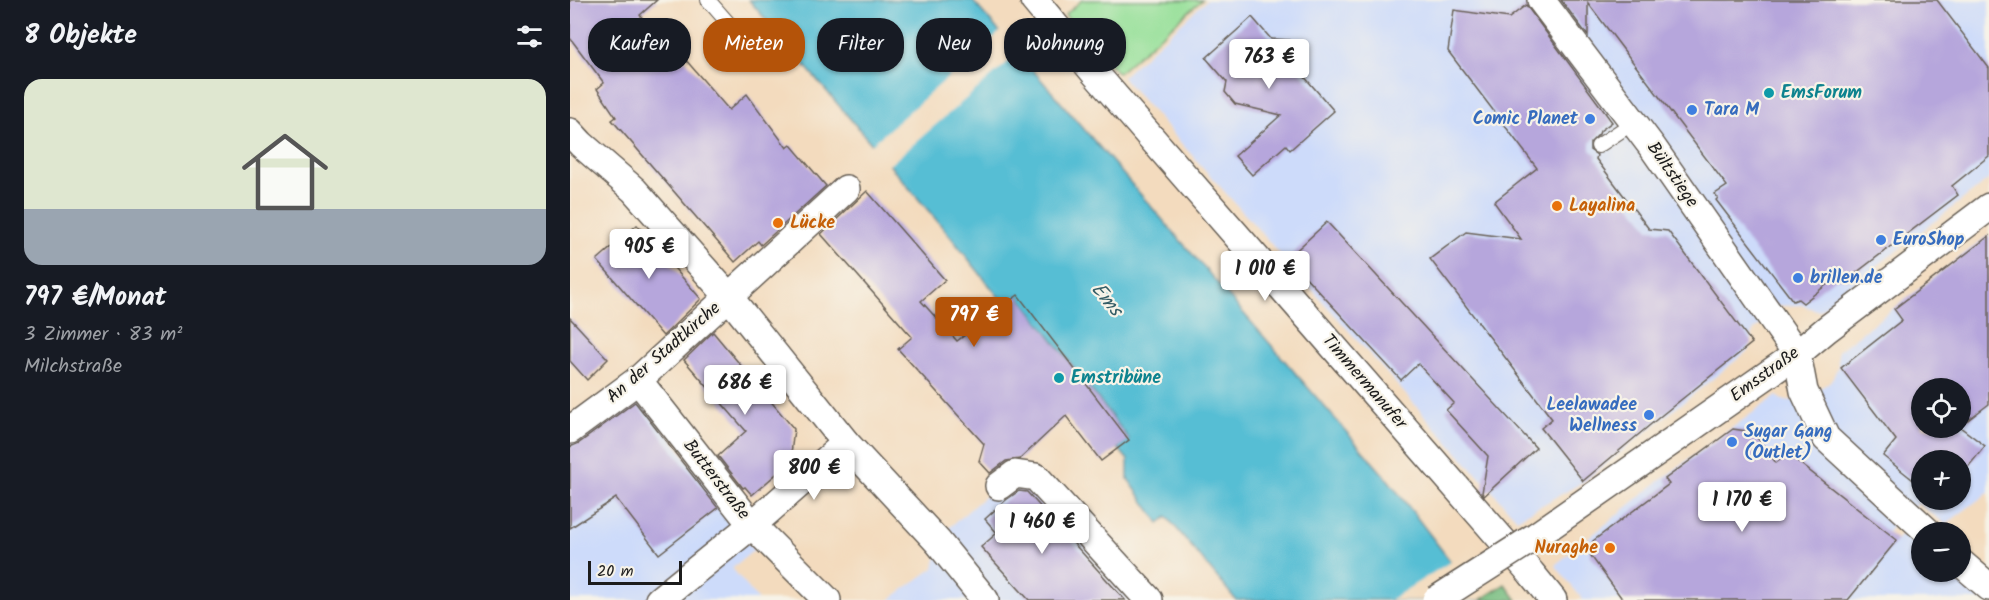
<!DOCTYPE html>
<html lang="de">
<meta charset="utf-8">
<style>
body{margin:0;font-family:Kalam,sans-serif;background:#242831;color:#f1f3f6;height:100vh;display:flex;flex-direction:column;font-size:22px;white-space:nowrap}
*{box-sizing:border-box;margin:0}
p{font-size:20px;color:#9ea1a6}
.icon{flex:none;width:33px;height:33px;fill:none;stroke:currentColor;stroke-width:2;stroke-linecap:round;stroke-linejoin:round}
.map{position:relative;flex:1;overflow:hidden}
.drawer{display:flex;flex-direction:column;background:#171b24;width:570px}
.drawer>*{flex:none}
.top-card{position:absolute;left:18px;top:18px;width:570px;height:54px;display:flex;gap:12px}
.tools{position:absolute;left:1341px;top:378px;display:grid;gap:12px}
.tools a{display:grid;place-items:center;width:60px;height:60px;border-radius:50%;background:#171b24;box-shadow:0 2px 4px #0004;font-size:30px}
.scale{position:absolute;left:18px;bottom:15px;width:94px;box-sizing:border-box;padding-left:6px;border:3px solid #1c1c1c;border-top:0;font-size:16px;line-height:21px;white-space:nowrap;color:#1c1c1c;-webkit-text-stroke:4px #f7f3e8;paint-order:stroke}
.price{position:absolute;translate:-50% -51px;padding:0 14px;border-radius:6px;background:#fff;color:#222;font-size:20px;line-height:39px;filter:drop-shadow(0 2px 3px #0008)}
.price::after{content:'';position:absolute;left:50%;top:36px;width:18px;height:14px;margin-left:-9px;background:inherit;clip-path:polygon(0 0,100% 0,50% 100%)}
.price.active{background:#b45309;color:#fff}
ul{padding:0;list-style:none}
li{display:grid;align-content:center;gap:12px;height:318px;padding:0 24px}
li+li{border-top:2px solid #363941}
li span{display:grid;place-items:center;height:186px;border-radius:18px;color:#555}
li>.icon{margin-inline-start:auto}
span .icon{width:108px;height:108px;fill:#fffc;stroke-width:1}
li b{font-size:26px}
h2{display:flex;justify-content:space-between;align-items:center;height:72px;padding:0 24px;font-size:26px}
.chip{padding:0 21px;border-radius:24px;background:#171b24;box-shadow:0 2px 4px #0004;font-size:21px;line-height:54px}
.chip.active{background:#b45309;color:#fff}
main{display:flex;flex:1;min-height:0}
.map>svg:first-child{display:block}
.built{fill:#cddbfa;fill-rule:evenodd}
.green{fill:#97e09a;stroke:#5a7e5b;stroke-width:1.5}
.forest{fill:#79be82;stroke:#4a6d4f;stroke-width:1.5}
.water{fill:#57bed4;stroke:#3a6d78;stroke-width:1.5}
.pier{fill:#f3dbbe}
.building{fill:#b6a6dc}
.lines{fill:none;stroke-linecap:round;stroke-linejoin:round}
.lane-casing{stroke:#675f55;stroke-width:16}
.street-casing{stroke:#675f55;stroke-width:30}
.lane{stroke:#fff;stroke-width:14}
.street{stroke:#fff;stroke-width:27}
.street-bridge-casing{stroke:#675f55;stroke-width:30;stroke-linecap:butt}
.street-bridge{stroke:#fff;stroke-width:27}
.culture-dot{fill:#0f9aa8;stroke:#f7f3e8;stroke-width:2}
.shop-dot{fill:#3f7fe0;stroke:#f7f3e8;stroke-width:2}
.food-dot{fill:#e8710a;stroke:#f7f3e8;stroke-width:2}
.labels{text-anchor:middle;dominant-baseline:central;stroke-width:4.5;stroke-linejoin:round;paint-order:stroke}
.culture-label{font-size:18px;font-weight:bold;fill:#0d838f;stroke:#f7f3e8;text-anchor:start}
.shop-label{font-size:18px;font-weight:bold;fill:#366cbe;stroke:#f7f3e8;text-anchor:start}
.street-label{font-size:18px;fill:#1c1c1c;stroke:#f7f3e8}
.food-label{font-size:18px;font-weight:bold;fill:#c56008;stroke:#f7f3e8;text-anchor:start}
.water-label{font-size:20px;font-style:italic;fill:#345d66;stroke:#f7f3e8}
</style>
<main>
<section class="drawer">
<h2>8 Objekte<svg class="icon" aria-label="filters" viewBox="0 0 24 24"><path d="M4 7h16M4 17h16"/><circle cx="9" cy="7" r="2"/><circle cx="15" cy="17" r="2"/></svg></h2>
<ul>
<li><span style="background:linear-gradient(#dfe7d0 70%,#9aa5b1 0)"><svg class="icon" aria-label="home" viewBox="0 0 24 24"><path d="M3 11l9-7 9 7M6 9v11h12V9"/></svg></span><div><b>797 €/Monat</b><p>3 Zimmer · 83 m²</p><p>Milchstraße</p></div></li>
</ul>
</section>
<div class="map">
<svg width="1419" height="600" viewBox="0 0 1419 600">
<rect width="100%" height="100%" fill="#f7f3e8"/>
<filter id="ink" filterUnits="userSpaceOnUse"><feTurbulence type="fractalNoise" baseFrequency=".0167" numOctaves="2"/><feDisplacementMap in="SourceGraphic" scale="12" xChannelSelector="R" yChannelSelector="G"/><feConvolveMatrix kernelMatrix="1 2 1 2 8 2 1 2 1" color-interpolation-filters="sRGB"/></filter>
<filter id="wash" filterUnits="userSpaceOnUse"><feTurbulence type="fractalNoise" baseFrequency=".008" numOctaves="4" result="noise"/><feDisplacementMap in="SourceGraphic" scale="24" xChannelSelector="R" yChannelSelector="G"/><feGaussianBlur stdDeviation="1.35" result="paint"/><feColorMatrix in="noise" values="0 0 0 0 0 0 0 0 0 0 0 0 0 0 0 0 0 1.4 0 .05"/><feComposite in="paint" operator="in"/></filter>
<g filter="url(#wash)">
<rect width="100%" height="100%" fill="#f3dbbe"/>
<!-- built -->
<g class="built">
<polygon points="637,0 1419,0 1419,179 1249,311 1231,305 1209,306 1183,331 1180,349 1015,481 947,519 552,77"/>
<path d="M1419 235V492L1376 524 1347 503 1248 600H1013L985 565 1093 478 1206 396 1212 400 1233 401 1262 380 1268 366V351ZM1352 388H1390V428H1352ZM1352 460H1390V500H1352Z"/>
<polygon points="66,390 184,550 162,568 188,600 0,600 0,439"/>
<polygon points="447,468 567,600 319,600 364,568 372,534"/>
<polygon points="1334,532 1351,546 1352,572 1383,572 1418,600 1267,600"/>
</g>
<!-- green -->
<polygon class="green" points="512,0 632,0 548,73 495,15"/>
<!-- forest -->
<polygon class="forest" points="935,584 947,600 910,600"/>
<!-- water -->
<polygon class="water" points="179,0 402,0 819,481 910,600 666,600 597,517 589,523 558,479 558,460 548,448 559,439 448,295 435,305 380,236"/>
<!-- pier -->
<g class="pier">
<polygon points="432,30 451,51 317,167 300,146"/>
<polygon points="883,560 912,598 909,600 820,600"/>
</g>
<g id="blocks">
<!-- building -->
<g class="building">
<polygon points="0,0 87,0 70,15 109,64 115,59 159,110 177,94 217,148 221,145 256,186 191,245 188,241 165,262 42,120 46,117 27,89 34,83 0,38"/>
<polygon points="991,0 1367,0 1419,68 1419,156 1382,186 1388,195 1278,279 1264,279 1233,303 1228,299 1223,301 1146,200 1148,198 1145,194 1157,186 1018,3 1018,36"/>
<polygon points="956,5 1042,122 1030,131 1029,134 1020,143 1020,150 1027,155 1026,159 1079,229 1098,231 1182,343 1092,415 1013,481 971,428 982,419 860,259 896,232 951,239 924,202 967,168 878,51 884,10 939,18"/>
<polygon points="682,17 701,39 720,40 725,46 727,53 726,67 764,111 720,150 716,145 682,175 665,156 711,115 665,104 655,92 657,82 636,58"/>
<polygon points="297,191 375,280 351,301 387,341 448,295 559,440 531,461 496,416 450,459 436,461 420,473 409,461 414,444 328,349 342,337 251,234"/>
<polygon points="757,222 966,448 914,496 912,493 918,456 876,410 884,403 848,364 831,380 718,258"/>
<polygon points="67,225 131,299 93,336 27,260"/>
<polygon points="1419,236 1419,404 1390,426 1390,388 1352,388 1352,428 1390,427 1415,446 1390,477 1390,460 1352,460 1352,487 1313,456 1326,440 1271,368 1332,320 1324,309"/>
<polygon points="0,318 38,359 17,380 0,361"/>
<polygon points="143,332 224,429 220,462 182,495 175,487 173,488 148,456 176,431 114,360"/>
<polygon points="65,402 148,508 89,554 46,498 0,528 0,447 9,443"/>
<polygon points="1163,429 1183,432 1206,463 1218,454 1327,540 1278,600 1053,600 1021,556 1020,551 1023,541 1099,484 1095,479"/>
<polygon points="449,491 457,492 555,600 459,600 411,547 427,533 415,519 436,500"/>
</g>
</g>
</g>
<g filter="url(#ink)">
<use href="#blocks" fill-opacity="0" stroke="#675f55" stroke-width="1.5"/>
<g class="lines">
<!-- lane casing -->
<g class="lane-casing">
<g id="lane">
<polyline points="138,0 181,49"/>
<polyline points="1028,146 1064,122"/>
</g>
</g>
<!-- street casing -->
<g class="street-casing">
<g id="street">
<polyline points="464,0 523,71 961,573 983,600"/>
<polyline points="971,0 1083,148 1227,354 1234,391 1256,438 1358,532"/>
<polyline points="0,132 11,144 64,190 159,297 276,443 368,542 415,600"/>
<polyline points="68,380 182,525 257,600"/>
<polyline points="0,430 68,380 276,189"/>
<polyline points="429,486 445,474 466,477 579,600"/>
<polyline points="966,536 1227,354 1257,329 1419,207"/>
<polyline points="1390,562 1419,587"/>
<polyline points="89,600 182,525 276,443"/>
</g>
</g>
<!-- lane -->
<use href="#lane" class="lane"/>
<!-- street -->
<use href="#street" class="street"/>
<!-- street-bridge casing -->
<g class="street-bridge-casing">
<polyline id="street-bridge" points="866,600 966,536"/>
</g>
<!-- street-bridge -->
<use href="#street-bridge" class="street-bridge"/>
</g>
</g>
<!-- markers -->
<g class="culture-dot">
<circle cx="1199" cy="93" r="6"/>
<circle cx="489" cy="378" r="6"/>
</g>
<g class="shop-dot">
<circle cx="1122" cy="110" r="6"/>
<circle cx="1020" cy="119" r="6"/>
<circle cx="1311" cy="240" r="6"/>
<circle cx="1228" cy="278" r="6"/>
<circle cx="1079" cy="415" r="6"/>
<circle cx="1162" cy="442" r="6"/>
</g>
<g class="food-dot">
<circle cx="987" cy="206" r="6"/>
<circle cx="208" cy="223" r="6"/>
<circle cx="1040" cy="548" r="6"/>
</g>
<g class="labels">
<!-- culture labels -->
<g class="culture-label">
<text x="1211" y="93">EmsForum</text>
<text x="501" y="378">Emstribüne</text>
</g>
<!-- shop labels -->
<g class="shop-label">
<text x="1134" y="110">Tara M</text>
<text x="1008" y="119" text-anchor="end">Comic Planet</text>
<text x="1323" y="240">EuroShop</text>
<text x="1240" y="278">brillen.de</text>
<text x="1067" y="405" text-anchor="end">Leelawadee<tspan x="1067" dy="21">Wellness</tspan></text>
<text x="1174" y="432">Sugar Gang<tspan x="1174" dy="21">(Outlet)</tspan></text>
</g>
<!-- street labels -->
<g class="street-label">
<text transform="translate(1102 175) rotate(55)">Bültstiege</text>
<text transform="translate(94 353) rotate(-41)">An der Stadtkirche</text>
<text transform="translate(1195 375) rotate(-36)">Emsstraße</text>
<text transform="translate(794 382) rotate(49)">Timmermanufer</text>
<text transform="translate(146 480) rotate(52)">Butterstraße</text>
</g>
<!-- food labels -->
<g class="food-label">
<text x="999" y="206">Layalina</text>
<text x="220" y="223">Lücke</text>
<text x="1028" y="548" text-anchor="end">Nuraghe</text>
</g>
<!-- water labels -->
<g class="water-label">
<text transform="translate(536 300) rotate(51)">Ems</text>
</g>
</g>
</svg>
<div class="tools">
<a><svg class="icon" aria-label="locate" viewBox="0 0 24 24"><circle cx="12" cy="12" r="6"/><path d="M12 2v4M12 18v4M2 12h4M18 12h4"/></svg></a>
<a>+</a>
<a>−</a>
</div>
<div class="scale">20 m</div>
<b class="price" style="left:699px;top:90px">763 €</b>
<b class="price" style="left:79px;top:280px">905 €</b>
<b class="price" style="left:695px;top:302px">1 010 €</b>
<b class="price active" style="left:404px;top:348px">797 €</b>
<b class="price" style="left:175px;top:416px">686 €</b>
<b class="price" style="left:244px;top:501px">800 €</b>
<b class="price" style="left:1172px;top:533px">1 170 €</b>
<b class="price" style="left:472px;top:555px">1 460 €</b>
<div class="top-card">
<a class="chip">Kaufen</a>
<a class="chip active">Mieten</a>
<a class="chip">Filter</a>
<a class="chip">Neu</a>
<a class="chip">Wohnung</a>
</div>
</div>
</main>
